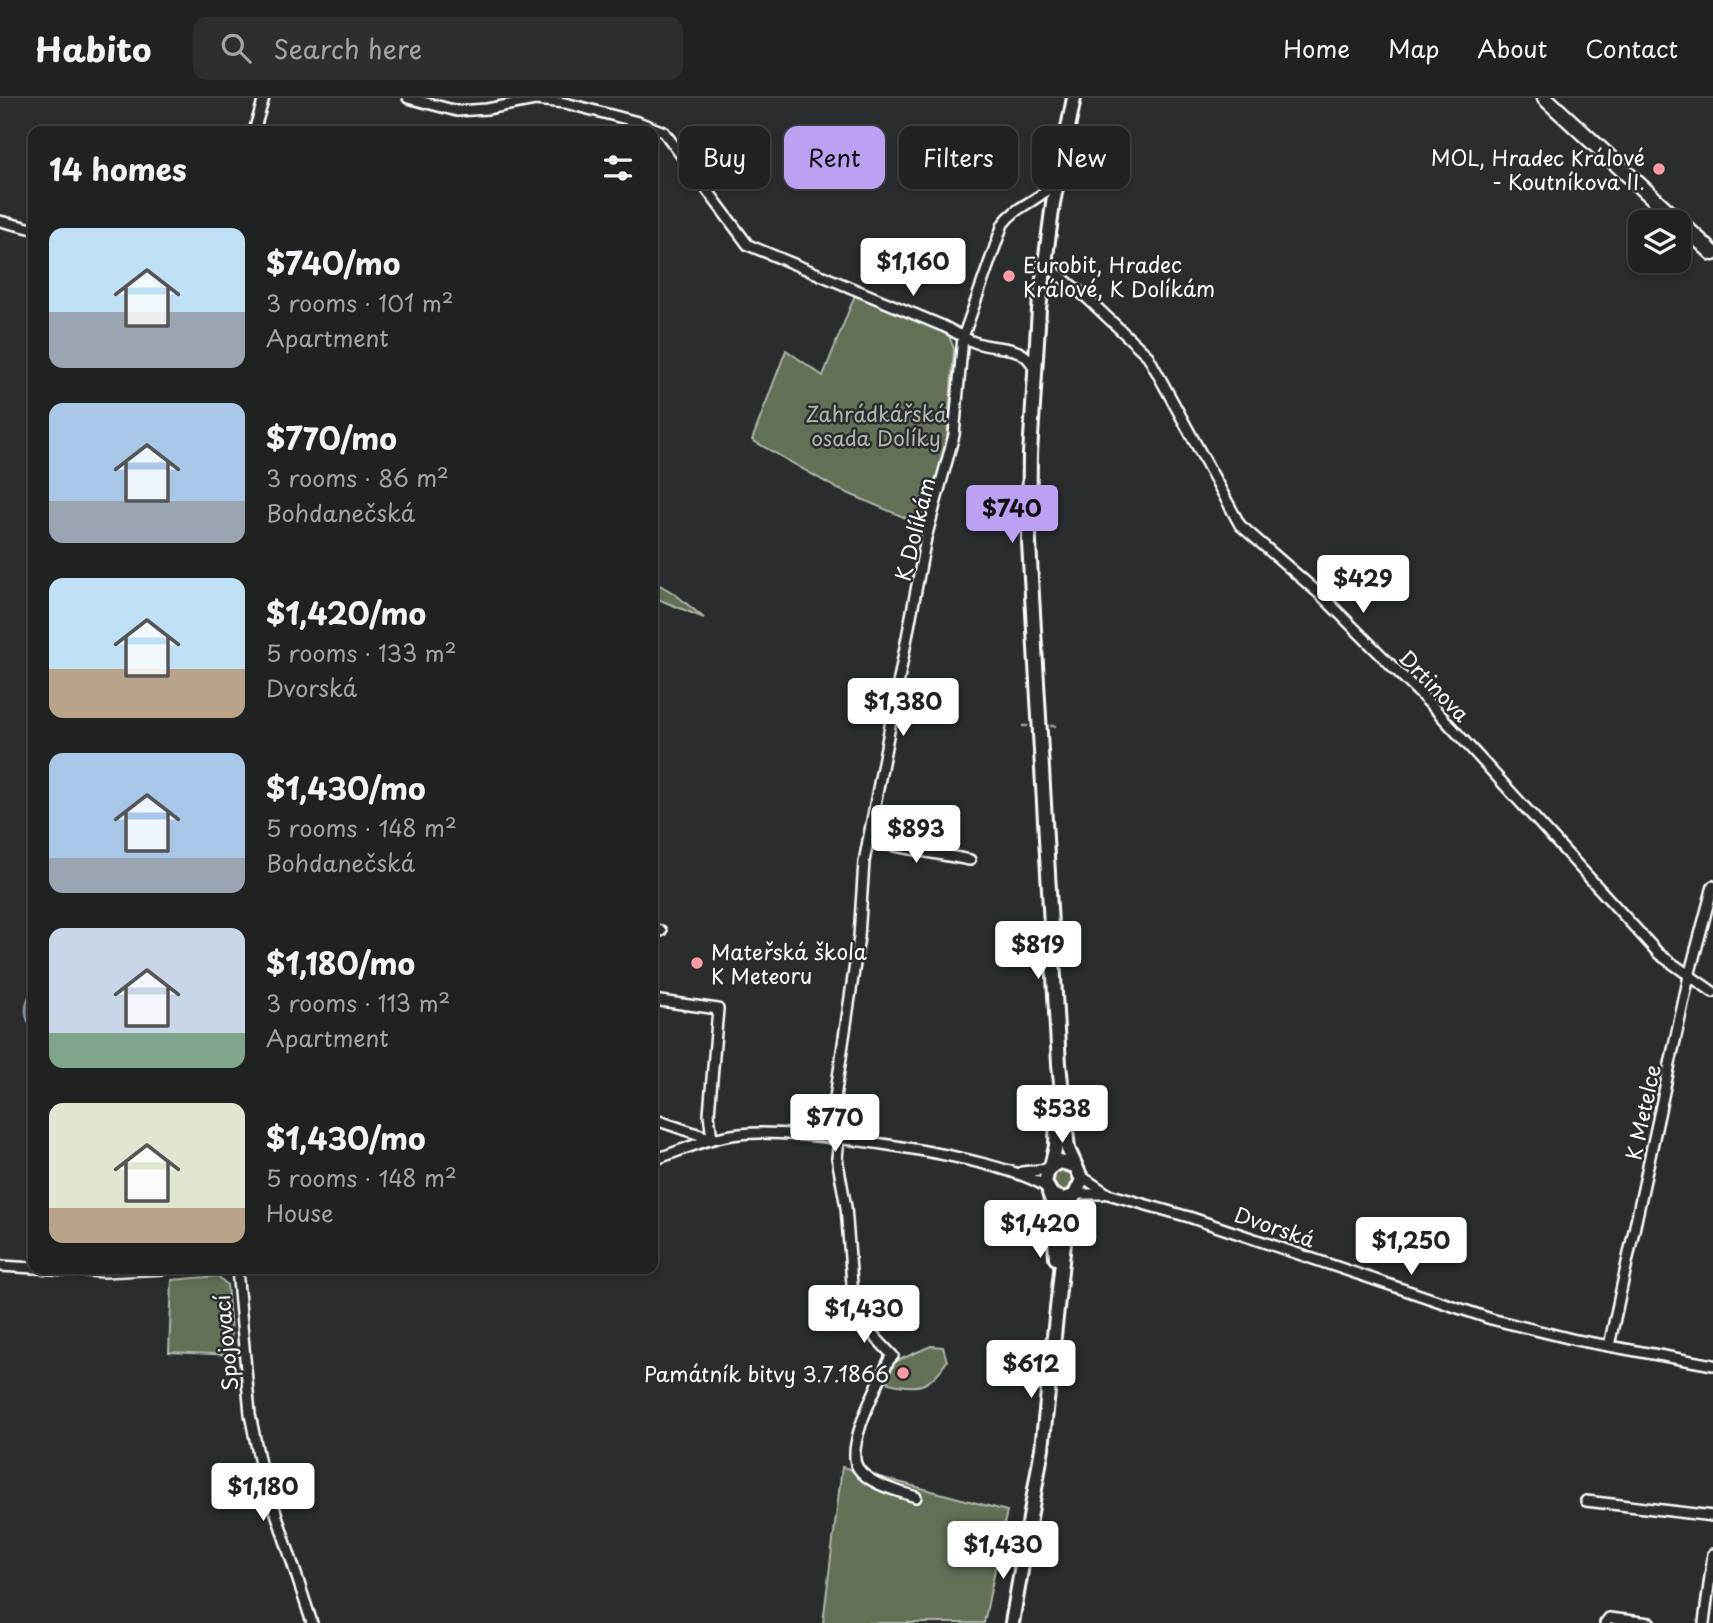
<!DOCTYPE html>
<meta charset="utf-8">
<style>
body{margin:0;font-family:"Playpen Sans",sans-serif;background:#2d2f2f;color:#f1f3f6;height:100vh;display:flex;flex-direction:column;font-size:26px;white-space:nowrap}
*{box-sizing:border-box;margin:0}
p{font-size:23px;color:#a2a4a5}
.icon{flex:none;width:38px;height:38px;fill:none;stroke:currentColor;stroke-width:2;stroke-linecap:round;stroke-linejoin:round}
.map{position:relative;flex:1;overflow:hidden}
.side{position:absolute;left:28px;top:28px;width:630px;height:1148px;display:flex;flex-direction:column;background:#202222;border-radius:14px;box-shadow:0 4px 10px #0003,0 0 0 2px #3d3f40}
.side>*{flex:none}
.top-card{position:absolute;left:679px;top:28px;width:665px;height:63px;display:flex;gap:14px}
.fabs{position:absolute;left:1628px;top:112px;display:grid;gap:14px}
.fabs a{display:grid;place-items:center;width:63px;height:63px;border-radius:14px;background:#202222;box-shadow:0 4px 10px #0003,0 0 0 2px #3d3f40;font-size:35px}
.price{position:absolute;translate:-50% -60px;padding:0 16px;border-radius:7px;background:#fff;color:#222;font-size:23px;line-height:46px;filter:drop-shadow(0 2px 4px #0008)}
.price::after{content:'';position:absolute;left:50%;top:42px;width:21px;height:16px;margin-left:-10px;background:inherit;clip-path:polygon(0 0,100% 0,50% 100%)}
.price.on{background:#bca0f2;color:#111}
ul{padding:0;list-style:none}
li{display:flex;align-items:center;gap:21px;height:175px;padding:0 21px}
li span{display:grid;place-items:center;flex:none;width:196px;height:140px;border-radius:14px;color:#555}
li>.icon{margin-inline-start:auto}
span .icon{width:84px;height:84px;fill:#fffc;stroke-width:1}
li b{font-size:30px}
h2{display:flex;justify-content:space-between;align-items:center;height:84px;padding:0 21px;font-size:30px}
.pill{padding:0 24px;border-radius:14px;background:#202222;box-shadow:0 4px 10px #0003,0 0 0 2px #3d3f40;font-size:24px;line-height:63px}
.pill.on{background:#bca0f2;color:#111}
header{display:flex;align-items:center;gap:42px;box-sizing:border-box;height:98px;padding:0 35px;background:#202222;border-bottom:2px solid #3d3f40}
header strong{font-size:33px}
nav{display:flex;gap:38px;margin-inline-start:auto;font-size:24px}
.search{width:490px;height:63px;background:#2d2f2f;display:flex;align-items:center;gap:18px;box-sizing:border-box;padding:0 24px;border-radius:14px;color:#a2a4a5;font-size:26px}
.map>svg:first-child{display:block}
.green{fill:#626f56;stroke:#b0b7aa;stroke-width:2}
.water{fill:#4f6974;stroke:#95a5ac;stroke-width:2}
.lines{fill:none;stroke-linecap:round;stroke-linejoin:round}
.stream{stroke:#95a5ac;stroke-width:2.5}
.street-casing{stroke:#fff;stroke-width:14}
.secondary-casing{stroke:#fff;stroke-width:18}
.primary-casing{stroke:#fff;stroke-width:19}
.street{stroke:#2a2d2e;stroke-width:9}
.secondary{stroke:#2a2d2e;stroke-width:12}
.primary{stroke:#2a2d2e;stroke-width:14}
.poi-dot{fill:#ff9aa2;stroke:#2a2d2e;stroke-width:2.5}
.labels{text-anchor:middle;dominant-baseline:central;stroke-width:5;stroke-linejoin:round;paint-order:stroke}
.poi-label{font-size:21px;fill:#fff;stroke:#2a2d2e;text-anchor:end}
.park-label{font-size:21px;fill:#b0b7aa;stroke:#2a2d2e}
.street-label{font-size:21px;fill:#fff;stroke:#2a2d2e}
</style>
<header>
<strong>Habito</strong>
<div class="search"><svg class="icon" aria-label="search" viewBox="0 0 24 24"><circle cx="10" cy="10" r="6"/><path d="M15 15l6 6"/></svg>Search here</div>
<nav><a>Home</a><a>Map</a><a>About</a><a>Contact</a></nav>
</header>
<div class="map">
<svg width="1713" height="1525" viewBox="0 0 1713 1525">
<rect width="100%" height="100%" fill="#2a2d2e"/>
<filter id="ink" filterUnits="userSpaceOnUse"><feTurbulence type="fractalNoise" baseFrequency=".0143" numOctaves="2"/><feDisplacementMap in="SourceGraphic" scale="14" xChannelSelector="R" yChannelSelector="G"/><feConvolveMatrix kernelMatrix="1 2 1 2 8 2 1 2 1" color-interpolation-filters="sRGB"/></filter>
<g filter="url(#ink)">
<!-- green -->
<g class="green">
<polygon points="855,197 948,235 954,251 947,345 922,427 838,391 752,342 786,252 823,278"/>
<polygon points="653,483 675,496 704,520 653,499"/>
<circle cx="1065" cy="1082" r="11"/>
<polygon points="218,1178 227,1187 233,1257 169,1254 172,1182"/>
<path d="M931 1248 943 1249 947 1263C930 1290 918 1292 889 1285L886 1278 892 1265Z"/>
<polygon points="842,1369 1007,1413 984,1525 823,1525"/>
</g>
<!-- water -->
<path class="water" d="M33 893V929H32C23 920 24 902 33 893Z"/>
<g class="lines">
<!-- stream -->
<g class="stream">
<polyline points="1023,628 1027,628"/>
<polyline points="1051,628 1055,628"/>
</g>
<!-- street casing -->
<g class="street-casing">
<g id="street">
<path d="M408 0 457 13 487 11 535 2 565 5 638 24 664 34 748 147 943 228C954 233 963 240 974 244 996 253 1022 244 1034 270"/>
<polyline points="254,33 264,0"/>
<polyline points="0,123 33,131"/>
<polyline points="1044,165 1087,200 1148,258 1240,427 1323,499 1435,611 1659,856 1713,894"/>
<polyline points="868,743 970,762"/>
<polyline points="653,832 661,833"/>
<polyline points="653,902 718,911 709,1016 712,1041"/>
<polyline points="653,1021 712,1041"/>
<path d="M829 1040 859 839 864 764 926 440 954 337 963 239 1003 126C1018 105 1043 103 1056 80"/>
<path d="M839 1041 837 1060 846 1109 854 1211 863 1226 893 1258 889 1262C880 1283 844 1349 858 1370 868 1386 898 1393 916 1399"/>
<path d="M653 1062C681 1053 709 1039 739 1036 795 1029 1002 1058 1046 1089"/>
<polyline points="1022,1074 1048,1071"/>
<polyline points="1081,1078 1108,1096 1189,1119 1491,1221 1576,1242 1713,1267"/>
<polyline points="1076,1096 1103,1096"/>
<polyline points="0,1168 104,1174 164,1171"/>
<polyline points="237,1171 250,1316 260,1366 312,1525"/>
<polyline points="1609,1248 1689,878 1713,788"/>
<polyline points="1586,1403 1713,1418"/>
<polyline points="1605,1525 1609,1520 1650,1525"/>
<polyline points="1704,1525 1713,1456"/>
</g>
</g>
<!-- secondary casing -->
<g class="secondary-casing">
<g id="secondary">
<polyline points="1074,0 1053,105 1039,211 1030,356 1029,445 1059,966 1068,1051 1082,1082 1074,1098 1063,1101 1052,1097 1045,1085 1048,1071 1060,1064 1075,1068"/>
<polyline points="1051,1069 1056,1048 1057,1012"/>
<polyline points="1049,1095 1053,1105 1056,1160"/>
<polyline points="1012,1525 1042,1350 1067,1117 1074,1098"/>
</g>
</g>
<!-- primary casing -->
<g class="primary-casing">
<polyline id="primary" points="1545,0 1713,155"/>
</g>
<!-- street -->
<use href="#street" class="street"/>
<!-- secondary -->
<use href="#secondary" class="secondary"/>
<!-- primary -->
<use href="#primary" class="primary"/>
</g>
</g>
<!-- markers -->
<g class="poi-dot">
<circle cx="1659" cy="71" r="7"/>
<circle cx="1009" cy="178" r="7"/>
<circle cx="697" cy="865" r="7"/>
<circle cx="903" cy="1275" r="7"/>
</g>
<g class="labels">
<!-- poi labels -->
<g class="poi-label">
<text x="1645" y="59">MOL, Hradec Králové<tspan x="1645" dy="24">- Koutníkova II.</tspan></text>
<text x="1023" y="166" text-anchor="start">Eurobit, Hradec<tspan x="1023" dy="24">Králové, K Dolíkám</tspan></text>
<text x="711" y="853" text-anchor="start">Mateřská škola<tspan x="711" dy="24">K Meteoru</tspan></text>
<text x="889" y="1275">Památník bitvy 3.7.1866</text>
</g>
<!-- park labels -->
<g class="park-label">
<text x="876" y="315">Zahrádkářská<tspan x="876" dy="24">osada Dolíky</tspan></text>
</g>
<!-- street labels -->
<g class="street-label">
<text transform="translate(914 431) rotate(-76)">K Dolíkám</text>
<text transform="translate(1435 587) rotate(46)">Drtinova</text>
<text transform="translate(1642 1014) rotate(-78)">K Metelce</text>
<text transform="translate(1275 1128) rotate(19)">Dvorská</text>
<text transform="translate(225 1245) rotate(-95)">Spojovací</text>
</g>
</g>
</svg>
<div class="fabs">
<a><svg class="icon" aria-label="layers" viewBox="0 0 24 24"><path d="M12 4l9 5-9 5-9-5zM3 14l9 5 9-5"/></svg></a>
</div>
<b class="price" style="left:913px;top:200px">$1,160</b>
<b class="price on" style="left:1012px;top:447px">$740</b>
<b class="price" style="left:1363px;top:517px">$429</b>
<b class="price" style="left:903px;top:640px">$1,380</b>
<b class="price" style="left:916px;top:767px">$893</b>
<b class="price" style="left:1038px;top:883px">$819</b>
<b class="price" style="left:1062px;top:1047px">$538</b>
<b class="price" style="left:835px;top:1056px">$770</b>
<b class="price" style="left:1040px;top:1162px">$1,420</b>
<b class="price" style="left:1411px;top:1179px">$1,250</b>
<b class="price" style="left:864px;top:1247px">$1,430</b>
<b class="price" style="left:1031px;top:1302px">$612</b>
<b class="price" style="left:263px;top:1425px">$1,180</b>
<b class="price" style="left:1003px;top:1483px">$1,430</b>
<div class="top-card">
<a class="pill">Buy</a>
<a class="pill on">Rent</a>
<a class="pill">Filters</a>
<a class="pill">New</a>
</div>
<section class="side">
<h2>14 homes<svg class="icon" aria-label="filters" viewBox="0 0 24 24"><path d="M4 7h16M4 17h16"/><circle cx="9" cy="7" r="2"/><circle cx="15" cy="17" r="2"/></svg></h2>
<ul>
<li><span style="background:linear-gradient(#bfe0f5 60%,#9aa5b1 0)"><svg class="icon" aria-label="home" viewBox="0 0 24 24"><path d="M3 11l9-7 9 7M6 9v11h12V9"/></svg></span><div><b>$740/mo</b><p>3 rooms · 101 m²</p><p>Apartment</p></div></li>
<li><span style="background:linear-gradient(#a9c7e8 70%,#9aa5b1 0)"><svg class="icon" aria-label="home" viewBox="0 0 24 24"><path d="M3 11l9-7 9 7M6 9v11h12V9"/></svg></span><div><b>$770/mo</b><p>3 rooms · 86 m²</p><p>Bohdanečská</p></div></li>
<li><span style="background:linear-gradient(#bfe0f5 65%,#b9a48a 0)"><svg class="icon" aria-label="home" viewBox="0 0 24 24"><path d="M3 11l9-7 9 7M6 9v11h12V9"/></svg></span><div><b>$1,420/mo</b><p>5 rooms · 133 m²</p><p>Dvorská</p></div></li>
<li><span style="background:linear-gradient(#a9c7e8 75%,#9aa5b1 0)"><svg class="icon" aria-label="home" viewBox="0 0 24 24"><path d="M3 11l9-7 9 7M6 9v11h12V9"/></svg></span><div><b>$1,430/mo</b><p>5 rooms · 148 m²</p><p>Bohdanečská</p></div></li>
<li><span style="background:linear-gradient(#c9d6e8 75%,#7fa58c 0)"><svg class="icon" aria-label="home" viewBox="0 0 24 24"><path d="M3 11l9-7 9 7M6 9v11h12V9"/></svg></span><div><b>$1,180/mo</b><p>3 rooms · 113 m²</p><p>Apartment</p></div></li>
<li><span style="background:linear-gradient(#dfe7d0 75%,#b9a48a 0)"><svg class="icon" aria-label="home" viewBox="0 0 24 24"><path d="M3 11l9-7 9 7M6 9v11h12V9"/></svg></span><div><b>$1,430/mo</b><p>5 rooms · 148 m²</p><p>House</p></div></li>
</ul>
</section>
</div>
